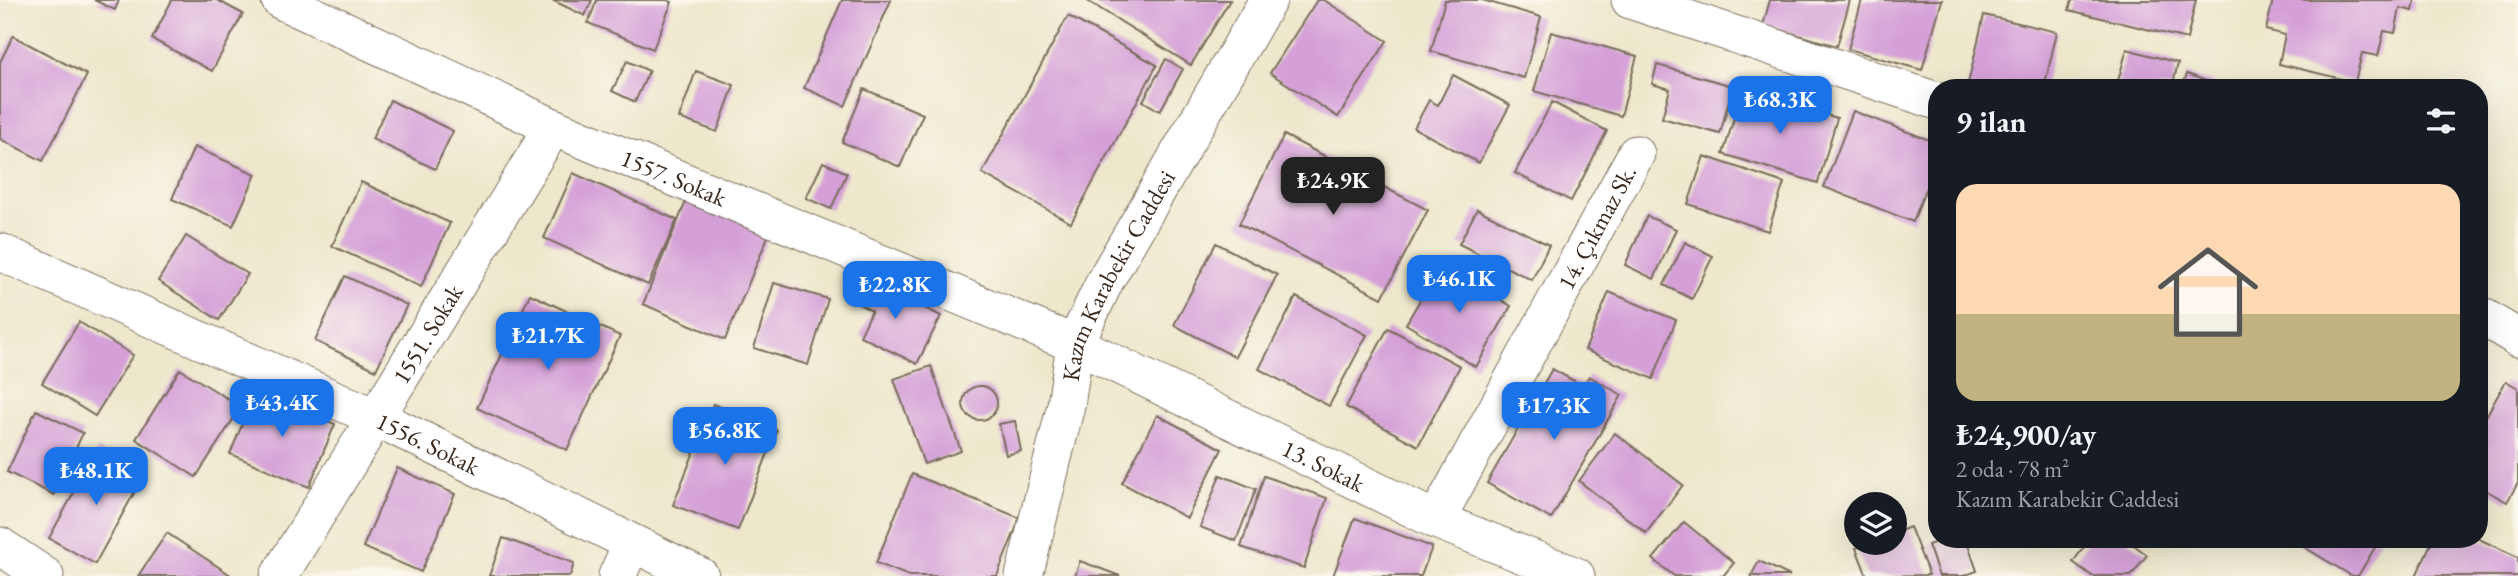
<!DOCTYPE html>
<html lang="tr">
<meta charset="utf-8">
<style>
body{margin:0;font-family:"EB Garamond",serif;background:#20242c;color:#f1f3f6;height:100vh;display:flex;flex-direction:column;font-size:26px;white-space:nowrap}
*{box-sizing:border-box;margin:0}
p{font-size:23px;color:#9ea1a6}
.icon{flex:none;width:38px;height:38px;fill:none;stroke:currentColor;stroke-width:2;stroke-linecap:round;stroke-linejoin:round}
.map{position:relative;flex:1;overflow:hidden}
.sheet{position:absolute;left:1928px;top:79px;width:560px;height:469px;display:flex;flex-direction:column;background:#171b24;border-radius:28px;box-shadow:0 7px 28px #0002}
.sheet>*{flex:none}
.tools{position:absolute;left:1844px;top:492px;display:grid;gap:14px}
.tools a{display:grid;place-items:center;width:63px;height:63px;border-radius:50%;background:#171b24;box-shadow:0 7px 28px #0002;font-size:35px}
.price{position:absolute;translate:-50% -60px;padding:0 16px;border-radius:14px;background:#1a73e8;color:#fff;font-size:23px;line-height:46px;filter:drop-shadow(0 2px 4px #0008)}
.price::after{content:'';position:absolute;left:50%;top:42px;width:21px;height:16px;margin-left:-10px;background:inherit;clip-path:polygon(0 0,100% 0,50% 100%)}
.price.current{background:#222;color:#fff}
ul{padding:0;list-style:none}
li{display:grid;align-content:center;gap:14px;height:371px;padding:0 28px}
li+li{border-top:2px solid #363941}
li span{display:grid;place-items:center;height:217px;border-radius:21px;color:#555}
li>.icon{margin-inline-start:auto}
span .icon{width:126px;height:126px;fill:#fffc;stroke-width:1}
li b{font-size:30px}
h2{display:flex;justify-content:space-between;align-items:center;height:84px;padding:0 28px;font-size:30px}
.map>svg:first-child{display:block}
.building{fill:#d5a0d8}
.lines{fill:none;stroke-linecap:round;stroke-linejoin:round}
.minor-casing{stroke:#796c5b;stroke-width:39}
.minor{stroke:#fff;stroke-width:37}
.labels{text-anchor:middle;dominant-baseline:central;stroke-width:5;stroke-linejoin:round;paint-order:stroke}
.street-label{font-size:24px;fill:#3b2a1e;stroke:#fbf7ec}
</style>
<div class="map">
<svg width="2518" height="576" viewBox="0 0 2518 576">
<rect width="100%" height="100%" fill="#fbf7ec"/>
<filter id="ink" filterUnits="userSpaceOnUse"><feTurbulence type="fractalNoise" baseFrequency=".0143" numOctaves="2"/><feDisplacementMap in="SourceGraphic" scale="14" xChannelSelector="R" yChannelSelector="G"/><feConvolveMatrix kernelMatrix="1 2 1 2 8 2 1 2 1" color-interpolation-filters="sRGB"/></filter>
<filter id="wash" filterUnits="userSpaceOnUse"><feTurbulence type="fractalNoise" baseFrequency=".00686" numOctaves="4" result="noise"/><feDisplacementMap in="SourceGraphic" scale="28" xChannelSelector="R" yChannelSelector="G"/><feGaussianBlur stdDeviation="1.57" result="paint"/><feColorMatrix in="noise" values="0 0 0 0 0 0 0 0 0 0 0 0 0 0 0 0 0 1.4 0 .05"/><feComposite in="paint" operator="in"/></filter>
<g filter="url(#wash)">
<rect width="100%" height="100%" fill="#ede7cb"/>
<g id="blocks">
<!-- building -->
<g class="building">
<polygon points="94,0 119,0 115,10"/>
<polygon points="172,0 217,0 243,14 212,71 152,39"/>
<polygon points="552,0 592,0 585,16"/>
<polygon points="597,0 667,0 672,2 653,49 588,23"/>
<polygon points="842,0 891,0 845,106 804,88"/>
<polygon points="1086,0 1230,0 1191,65"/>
<polygon points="1317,0 1324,0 1387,41 1338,117 1270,73"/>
<polygon points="1445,0 1482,0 1541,17 1524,78 1431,51"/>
<polygon points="1770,0 1850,0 1837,46 1763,25"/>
<polygon points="1862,0 1942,0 1922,70 1848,49"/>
<polygon points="2072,0 2196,0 2187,39 2069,10"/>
<polygon points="2273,0 2415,0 2413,11 2400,8 2395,33 2384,31 2378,56 2362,53 2355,82 2279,64 2285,35 2266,30"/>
<polygon points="1984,15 2057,32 2044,88 1967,88"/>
<polygon points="1068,16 1157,65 1071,223 982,173"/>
<polygon points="1551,32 1637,56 1621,116 1534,91"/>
<polygon points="13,36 87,75 43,161 0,139 0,62"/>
<polygon points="2127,49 2178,63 2172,88 2116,88"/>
<polygon points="1166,59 1183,69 1160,111 1143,101"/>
<polygon points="627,61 649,71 635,102 612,91"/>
<polygon points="1657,65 1733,86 1720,134 1662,118 1670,89 1652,84"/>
<polygon points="696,71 734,85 717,132 679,118"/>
<polygon points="2187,74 2223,87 2223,88 2182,88"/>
<polygon points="1453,75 1510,105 1479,163 1414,128 1429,100 1438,105"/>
<polygon points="864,89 923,114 900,167 842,142"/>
<polygon points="1743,89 1837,118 1818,183 1723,154"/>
<polygon points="390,100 453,131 435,169 372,139"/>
<polygon points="1552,102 1607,131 1571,201 1515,173"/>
<polygon points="1853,111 1937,143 1937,158 1913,222 1824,187"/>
<polygon points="1284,135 1428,210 1382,298 1239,224"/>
<polygon points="194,147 256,174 233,226 172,199"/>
<polygon points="1704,156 1784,183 1768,231 1688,204"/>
<polygon points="823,162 847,173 831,209 806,198"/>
<polygon points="573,173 677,220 648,285 544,238"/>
<polygon points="361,182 450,223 421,287 332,246"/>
<polygon points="690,192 772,227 725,340 643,304"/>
<polygon points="1477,209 1549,245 1532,280 1459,244"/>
<polygon points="1647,216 1676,229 1654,279 1625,265"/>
<polygon points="186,236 248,274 219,320 158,281"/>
<polygon points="1685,242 1713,256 1692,299 1664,285"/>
<polygon points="1216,243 1277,275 1235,357 1174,325"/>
<polygon points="1441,264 1511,306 1476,367 1406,324"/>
<polygon points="345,276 407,305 376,370 315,341"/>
<polygon points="862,277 941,316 917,364 860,336 872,311 851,300"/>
<polygon points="774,283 828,299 808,365 754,348"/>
<polygon points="1609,292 1676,320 1653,379 1585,350"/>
<polygon points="530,294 620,336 567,450 477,408"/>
<polygon points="1296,297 1367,335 1329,406 1259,369"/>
<polygon points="79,322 133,355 95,416 42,383"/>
<polygon points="1388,328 1460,366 1418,446 1346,407"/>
<polygon points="931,366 961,451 924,464 894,379"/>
<polygon points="180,369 241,407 196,477 136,439"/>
<polygon points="1552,369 1583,386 1589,376 1622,395 1551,519 1487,483"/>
<polygon points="2506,381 2518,388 2518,483 2507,502 2480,487 2480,427"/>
<circle cx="980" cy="403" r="17"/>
<polygon points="256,391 335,424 309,487 230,454"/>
<polygon points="713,404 777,430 738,530 673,505"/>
<polygon points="36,410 83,433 54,495 7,472"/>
<polygon points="1157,415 1222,449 1187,518 1122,483"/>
<polygon points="1015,421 1021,451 1006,455 999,424"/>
<polygon points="1615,433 1683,485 1646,533 1579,481"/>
<polygon points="98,449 144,475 95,564 49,538"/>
<polygon points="397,468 455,494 421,572 363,547"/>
<polygon points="912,474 1020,518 997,576 909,576 876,563"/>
<polygon points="1220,475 1256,489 1236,541 1200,527"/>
<polygon points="1264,476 1327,498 1304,568 1241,547"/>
<polygon points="1355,518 1432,547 1421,576 1333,576"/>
<polygon points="1684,522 1734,563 1723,576 1674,576 1653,559"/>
<polygon points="1910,527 1929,575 1867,576 1856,548 1870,542 1895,542 1895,533"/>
<polygon points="167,533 232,576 138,576"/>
<polygon points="503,538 574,563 570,576 489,576"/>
<polygon points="1944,539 1966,539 1977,571 1963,576 1939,576 1928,545"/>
<polygon points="2090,539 2126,539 2147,555 2131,576 2092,576 2073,562"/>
<polygon points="2291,539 2380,539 2358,576 2352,576"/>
<polygon points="2433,539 2479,539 2518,557 2518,576 2416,576"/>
<polygon points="1080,561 1120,576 1075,576"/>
<polygon points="1759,561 1790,576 1751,576"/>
</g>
</g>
</g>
<g filter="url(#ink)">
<use href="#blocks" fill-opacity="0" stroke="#796c5b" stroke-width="2"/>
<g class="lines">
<!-- minor casing -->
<g class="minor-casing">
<g id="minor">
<path id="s1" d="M280 0 553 127 1075 344 1436 520 1576 576"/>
<polyline points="1630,0 1937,101"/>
<path id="s2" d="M0 252 377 418 700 576"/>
<polyline points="2480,315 2518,338"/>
<path id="s3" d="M1436 520 1636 154"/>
<polyline points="0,546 45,576"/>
<path id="s4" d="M279 576 553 127"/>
<polyline points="617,576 632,543"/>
<path id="s5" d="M1024 576 1066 405 1075 344 1106 279 1268 0"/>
</g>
</g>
<!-- minor -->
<use href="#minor" class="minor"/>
</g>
</g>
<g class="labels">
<!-- street labels -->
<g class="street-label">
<text stroke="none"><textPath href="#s1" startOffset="432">1557. Sokak</textPath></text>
<text stroke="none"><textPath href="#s3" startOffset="334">14. Çıkmaz Sk.</textPath></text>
<text stroke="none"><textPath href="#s5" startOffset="317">Kazım Karabekir Caddesi</textPath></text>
<text stroke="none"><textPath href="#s4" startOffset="284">1551. Sokak</textPath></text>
<text stroke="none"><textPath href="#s2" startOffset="469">1556. Sokak</textPath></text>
<text stroke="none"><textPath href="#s1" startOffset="1143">13. Sokak</textPath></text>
</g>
</g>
</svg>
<div class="tools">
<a><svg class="icon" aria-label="layers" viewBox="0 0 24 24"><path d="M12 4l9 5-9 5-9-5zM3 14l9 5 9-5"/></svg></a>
</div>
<b class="price" style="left:1780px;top:136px">₺68.3K</b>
<b class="price current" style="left:1333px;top:217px">₺24.9K</b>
<b class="price" style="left:1459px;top:315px">₺46.1K</b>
<b class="price" style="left:895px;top:321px">₺22.8K</b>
<b class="price" style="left:548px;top:372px">₺21.7K</b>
<b class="price" style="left:282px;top:439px">₺43.4K</b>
<b class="price" style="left:1554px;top:442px">₺17.3K</b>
<b class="price" style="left:725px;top:467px">₺56.8K</b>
<b class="price" style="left:96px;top:507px">₺48.1K</b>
<section class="sheet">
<h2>9 ilan<svg class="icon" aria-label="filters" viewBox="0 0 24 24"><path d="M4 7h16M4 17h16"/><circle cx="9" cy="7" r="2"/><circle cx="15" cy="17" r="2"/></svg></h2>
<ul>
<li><span style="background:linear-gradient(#ffd9b3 60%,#c2b280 0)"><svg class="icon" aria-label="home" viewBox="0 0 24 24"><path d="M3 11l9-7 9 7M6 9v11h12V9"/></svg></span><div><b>₺24,900/ay</b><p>2 oda · 78 m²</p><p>Kazım Karabekir Caddesi</p></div></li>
</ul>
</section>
</div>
